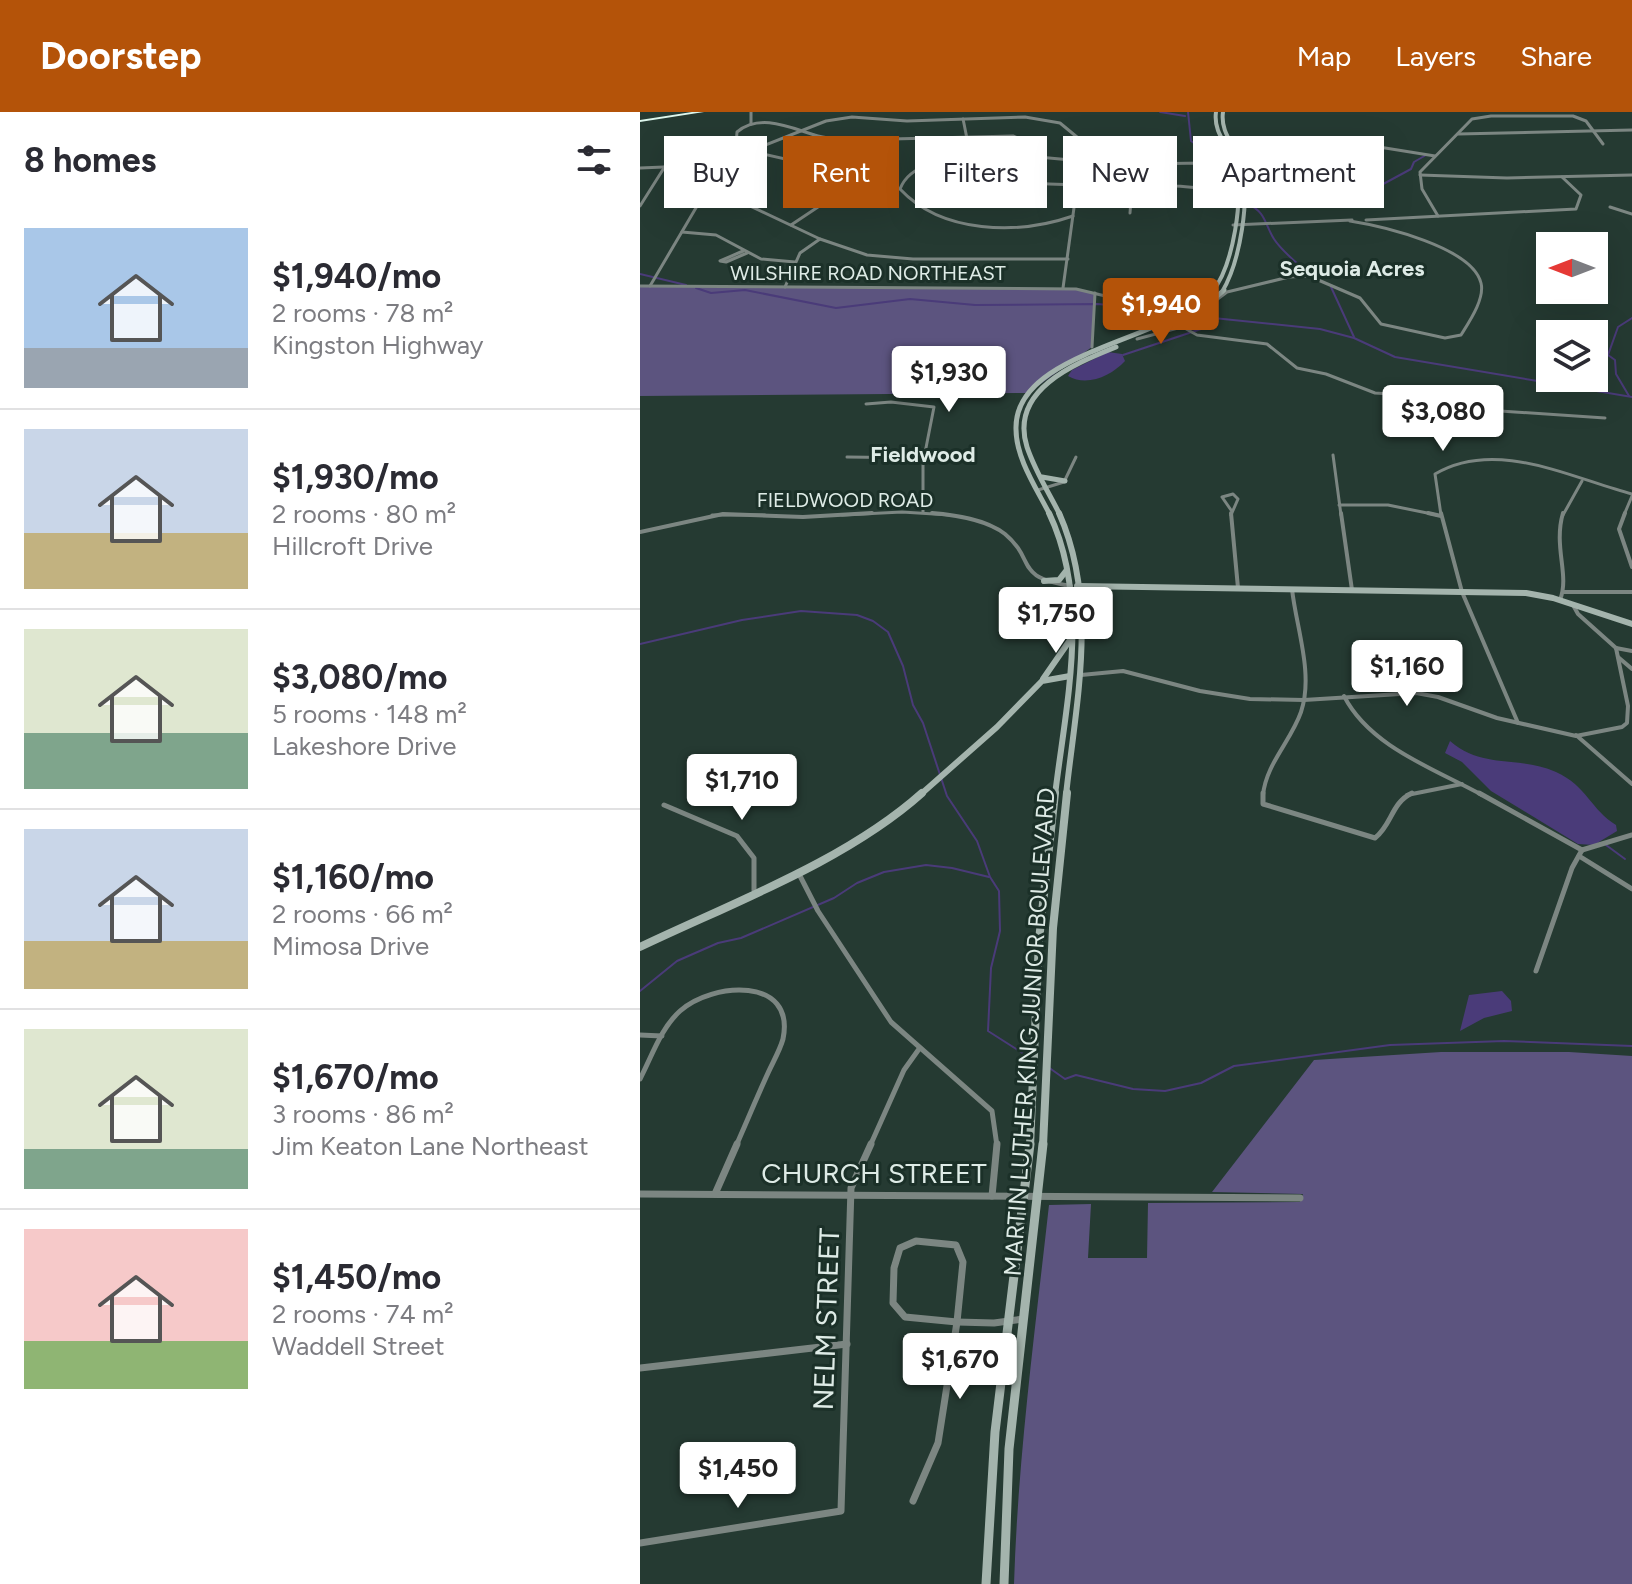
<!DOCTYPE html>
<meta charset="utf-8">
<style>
body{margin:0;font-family:Figtree,sans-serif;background:#f2f2f3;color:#2b2b33;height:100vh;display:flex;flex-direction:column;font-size:30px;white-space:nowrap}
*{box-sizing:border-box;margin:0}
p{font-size:26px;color:#7c7c81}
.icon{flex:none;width:44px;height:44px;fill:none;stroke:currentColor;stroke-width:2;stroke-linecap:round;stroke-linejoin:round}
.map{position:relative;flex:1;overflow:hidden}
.sheet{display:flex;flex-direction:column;background:#fff;width:640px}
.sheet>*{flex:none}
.hud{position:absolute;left:24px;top:24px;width:760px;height:72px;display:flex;gap:16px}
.needle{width:52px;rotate:270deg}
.buttons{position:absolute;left:896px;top:120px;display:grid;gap:16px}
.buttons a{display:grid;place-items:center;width:72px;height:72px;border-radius:0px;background:#fff;box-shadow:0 8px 32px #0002;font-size:40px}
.price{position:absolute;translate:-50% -68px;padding:0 18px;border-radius:8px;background:#fff;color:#222;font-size:26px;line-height:52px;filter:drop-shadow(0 2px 4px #0008)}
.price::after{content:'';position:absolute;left:50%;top:48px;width:24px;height:18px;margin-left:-12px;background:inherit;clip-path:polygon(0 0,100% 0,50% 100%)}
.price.active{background:#b45309;color:#fff}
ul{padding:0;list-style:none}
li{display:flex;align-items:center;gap:24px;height:200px;padding:0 24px}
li+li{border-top:2px solid #e1e1e2}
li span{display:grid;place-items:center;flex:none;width:224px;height:160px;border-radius:0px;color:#555}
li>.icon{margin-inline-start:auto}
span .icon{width:96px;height:96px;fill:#fffc;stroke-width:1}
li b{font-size:34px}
h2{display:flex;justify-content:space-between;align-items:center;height:96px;padding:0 24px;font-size:34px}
.chip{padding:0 28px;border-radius:0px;background:#fff;box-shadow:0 8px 32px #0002;font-size:28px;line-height:72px}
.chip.active{background:#b45309;color:#fff}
header{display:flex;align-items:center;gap:48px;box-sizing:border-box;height:112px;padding:0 40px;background:#b45309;color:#fff}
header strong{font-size:38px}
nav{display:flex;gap:44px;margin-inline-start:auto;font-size:28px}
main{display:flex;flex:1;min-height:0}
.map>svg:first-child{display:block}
.green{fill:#5c547f}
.water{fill:#4a3b79}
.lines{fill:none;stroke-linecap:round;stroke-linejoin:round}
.stream{stroke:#4a3b79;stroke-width:2}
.street-far3{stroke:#7c8682;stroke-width:3}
.street-far2{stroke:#7c8682;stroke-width:4}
.street-far1{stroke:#7c8682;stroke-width:5}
.street{stroke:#7c8682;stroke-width:7}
.secondary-far4{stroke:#a4b4ad;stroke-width:4}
.secondary-far3{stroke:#a4b4ad;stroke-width:5}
.secondary-far2{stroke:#a4b4ad;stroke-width:6}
.secondary-far1{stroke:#a4b4ad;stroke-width:8}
.secondary{stroke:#a4b4ad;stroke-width:9}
.highway{fill:#def7ed;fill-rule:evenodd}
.labels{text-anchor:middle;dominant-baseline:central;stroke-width:6;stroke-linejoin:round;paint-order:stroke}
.far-street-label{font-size:20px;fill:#deebe6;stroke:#1b3028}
.far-neighbourhood-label{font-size:22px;font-weight:bold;fill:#deebe6;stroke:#1b3028}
.street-label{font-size:24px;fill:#deebe6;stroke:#1b3028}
.near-street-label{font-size:28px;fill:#deebe6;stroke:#1b3028}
</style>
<header>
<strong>Doorstep</strong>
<nav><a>Map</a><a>Layers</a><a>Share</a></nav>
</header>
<main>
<section class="sheet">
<h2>8 homes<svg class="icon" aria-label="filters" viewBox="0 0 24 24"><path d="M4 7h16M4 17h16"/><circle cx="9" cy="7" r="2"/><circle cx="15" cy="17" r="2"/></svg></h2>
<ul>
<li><span style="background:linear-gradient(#a9c7e8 75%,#9aa5b1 0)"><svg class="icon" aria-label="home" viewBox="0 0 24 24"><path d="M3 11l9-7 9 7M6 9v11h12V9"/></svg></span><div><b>$1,940/mo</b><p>2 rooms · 78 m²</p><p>Kingston Highway</p></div></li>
<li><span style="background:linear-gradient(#c9d6e8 65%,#c2b280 0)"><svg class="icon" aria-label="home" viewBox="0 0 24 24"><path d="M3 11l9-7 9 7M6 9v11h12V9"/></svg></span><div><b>$1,930/mo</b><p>2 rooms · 80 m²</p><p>Hillcroft Drive</p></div></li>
<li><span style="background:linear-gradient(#dfe7d0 65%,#7fa58c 0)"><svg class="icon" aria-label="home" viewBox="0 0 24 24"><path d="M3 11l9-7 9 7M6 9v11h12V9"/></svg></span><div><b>$3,080/mo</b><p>5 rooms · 148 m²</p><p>Lakeshore Drive</p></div></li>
<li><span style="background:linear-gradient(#c9d6e8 70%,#c2b280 0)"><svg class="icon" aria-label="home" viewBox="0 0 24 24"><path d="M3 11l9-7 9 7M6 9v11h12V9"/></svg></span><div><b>$1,160/mo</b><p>2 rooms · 66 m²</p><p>Mimosa Drive</p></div></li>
<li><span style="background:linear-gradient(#dfe7d0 75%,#7fa58c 0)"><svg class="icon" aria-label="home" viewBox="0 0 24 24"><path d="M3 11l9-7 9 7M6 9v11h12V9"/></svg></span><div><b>$1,670/mo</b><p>3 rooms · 86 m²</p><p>Jim Keaton Lane Northeast</p></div></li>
<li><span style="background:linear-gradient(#f6c9c9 70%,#8fb573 0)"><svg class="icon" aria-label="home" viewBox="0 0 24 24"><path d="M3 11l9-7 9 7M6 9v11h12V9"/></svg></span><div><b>$1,450/mo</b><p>2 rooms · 74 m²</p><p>Waddell Street</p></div></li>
</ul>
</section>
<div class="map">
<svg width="992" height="1472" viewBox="0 0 992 1472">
<rect width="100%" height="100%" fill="#253a32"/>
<!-- green -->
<g class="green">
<polygon points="0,174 423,176 455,181 452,235 388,281 0,284"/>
<path d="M801 940H929L992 944V1472H374C378 1344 395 1219 409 1093L451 1092 448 1146H507L508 1091 660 1090 663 1082 572 1080 674 948Z"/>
</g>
<!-- water -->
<g class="water">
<path d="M468 240 482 242 485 249C471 264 447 275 428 264L432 258Z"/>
<path d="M810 629C844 658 878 643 916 660 947 674 951 698 976 713L977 719 954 733 938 732 851 679 822 650 805 641Z"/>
<polygon points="862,879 871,889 872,899 844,906 820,919 829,883"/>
</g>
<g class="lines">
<!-- stream -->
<g class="stream">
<polyline points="520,0 545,4"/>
<polyline points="548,0 551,29 571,43 583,69 595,75"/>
<polyline points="606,91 626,87 710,90 771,57 774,50 786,43"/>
<path d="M608 92C626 100 625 113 634 127 643 141 659 152 671 164"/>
<polyline points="0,162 46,173"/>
<polyline points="691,175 714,225"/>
<polyline points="56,176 71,181 105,178 196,196 270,187 335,193 458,192 508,197"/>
<polyline points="514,198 536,201"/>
<polyline points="554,204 680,217 714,226 755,245 992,285"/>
<polyline points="483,243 561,217 578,207"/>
<polyline points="989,284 976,262 975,248 968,243 978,215 992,206"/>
<polyline points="0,532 102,508 161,499 217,503 233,509 248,520 263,554 273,593 283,611 307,684 337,729 350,765 359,779 360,819 351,856 348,919 392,947"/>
<polyline points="966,733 985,747"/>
<polyline points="0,879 37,849 78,831 101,826 194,786 217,771 244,760 286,753 312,756 349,765"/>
<polyline points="408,955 425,967 436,963 493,977 525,979 561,971 594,954 750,933 864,929 992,934"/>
</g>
<!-- street-far3 -->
<g class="street-far3">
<polyline points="111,0 111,12"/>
<path d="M323 7C327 24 328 45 342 57 368 80 497 71 536 74 558 75 581 79 603 82"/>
<polyline points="818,22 992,18"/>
<polyline points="683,26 795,44"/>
<polyline points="96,36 194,58"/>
<path d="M95 46 97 20C121 0 153 17 178 24 189 27 200 27 211 28L373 24 388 30 398 45 442 49"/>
<path d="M333 48C307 49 271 49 260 77 302 122 378 123 433 104"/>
<polyline points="0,56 24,55"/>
<polyline points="342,58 342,68 348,73 372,71"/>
<polyline points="780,63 867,66 992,63"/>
<polyline points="62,85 93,86 180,127 227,143 273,147 428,147"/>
<polyline points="0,94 29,48"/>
<polyline points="970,95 992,102"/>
<polyline points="490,101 493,61 499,52 563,51 581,71 582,79"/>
<polyline points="798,104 782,77 780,60 832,7 851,4 933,4 946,9 963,32"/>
<polyline points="726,108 936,97 941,83 922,65"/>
<polyline points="151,113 178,95 194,58 202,50 217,41 245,33"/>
<polyline points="593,113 712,108"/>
<polyline points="42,120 76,123 121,147 155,150"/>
<polyline points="103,139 80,149 86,150 107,141"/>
<polyline points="0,174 436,177 503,193 557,223 627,232 657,256 686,262 735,281 766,283 845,298 965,306"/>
<polyline points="10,174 70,72 84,55 100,43 186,9 212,5 267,9 385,5 420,11 443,30 423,176"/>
<polyline points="145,175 160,141 180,127"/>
<path d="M567 195 587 180 649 165 669 164 720 186 741 212 805 226 821 223C829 210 845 187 841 171 832 135 742 114 710 109"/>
<polyline points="497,227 538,216"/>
<polyline points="452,235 455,181"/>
<polyline points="226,292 251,290 294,295 283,351 283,400"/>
<polyline points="693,343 701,403"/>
<polyline points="207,345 284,346"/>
<polyline points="398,378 424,370 436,345"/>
<polyline points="699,393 748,393 797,403"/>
<polyline points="591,398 582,385 593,382 598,387 591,403"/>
<polyline points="72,403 125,403"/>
<polyline points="202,403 262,400 310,403"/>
<path d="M801 403 795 362C856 326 931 366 992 382"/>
<polyline points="923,403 942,369"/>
<polyline points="984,403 992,384"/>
</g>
<!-- street-far2 -->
<g class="street-far2">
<path d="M292 401C315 403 346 407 365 422 397 449 373 465 431 474"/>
<polyline points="591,401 598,476"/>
<polyline points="701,401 712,478"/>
<polyline points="788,401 801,404"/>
<polyline points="801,401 822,480 878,611"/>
<polyline points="985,401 979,417 992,455"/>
<polyline points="0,420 83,402 163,405 232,401"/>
<polyline points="924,480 992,480"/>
<path d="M920 488C930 463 913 435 923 401"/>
<polyline points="933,493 938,502 976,536"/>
<polyline points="976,536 992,539"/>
<polyline points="978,545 992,557"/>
<polyline points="441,563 483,559 560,579 610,587 664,588 776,581 798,585 857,606 936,624 982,615 987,611 988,594 976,536"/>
<path d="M704 584C730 635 795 657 842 683"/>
<polyline points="936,623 992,672"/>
<path d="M623 683C626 652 651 629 661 600 674 562 656 515 652 477"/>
<polyline points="767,683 822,672"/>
</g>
<!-- street-far1 -->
<g class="street-far1">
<path d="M623 681V692L735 726C752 713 751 691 772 681"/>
<polyline points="839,681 942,738"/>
<polyline points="24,693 97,724 114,746 114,778"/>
<polyline points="942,738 992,723"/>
<polyline points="939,744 992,777"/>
<polyline points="158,760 178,799 251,910 352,999 357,1034"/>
<polyline points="896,859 932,756 942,738"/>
<polyline points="0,923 22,924"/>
<path d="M0 967C12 944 21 916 40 899 72 870 156 864 143 927 140 938 133 950 128 961 117 985 107 1009 96 1034"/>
<polyline points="230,1034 264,958 279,937"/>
</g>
<!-- street -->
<g class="street">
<polyline points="0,1082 660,1086"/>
<polyline points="75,1082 97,1032"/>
<polyline points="352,1084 357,1032"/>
<polygon points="276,1129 316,1133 323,1150 317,1210 265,1205 253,1191 254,1156 260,1136"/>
<polyline points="317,1210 354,1211 383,1207"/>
<polyline points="0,1256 207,1232"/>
<polyline points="273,1389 298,1331 317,1210"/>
<polyline points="0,1431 201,1399 211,1076 231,1032"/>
</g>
<!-- secondary-far4 -->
<g class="secondary-far4">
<path d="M572 180C593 155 605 83 595 52 589 33 573 22 576 0"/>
<path d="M582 180C600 150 611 85 601 52 595 33 580 21 583 0"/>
</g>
<!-- secondary-far3 -->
<g class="secondary-far3">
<polyline points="525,215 564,196 584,178"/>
<polyline points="402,365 425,369"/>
<path d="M410 403C397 377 376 347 376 317 374 238 529 230 574 178"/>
<path d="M420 403C409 381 395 359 387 335 369 278 434 252 476 235"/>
</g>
<!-- secondary-far2 -->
<g class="secondary-far2">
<path d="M409 401C451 489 426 591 415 683"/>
<path d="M419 401C459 491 436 590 426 683"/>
<polyline points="404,469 419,468 426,459"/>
<polyline points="437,474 886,481 913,486 992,512"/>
<polyline points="403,567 430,528"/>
<polyline points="280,683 357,615 402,569 430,564"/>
</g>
<!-- secondary-far1 -->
<g class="secondary-far1">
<path d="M0 835C92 791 206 749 282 681"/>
<polyline points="390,1034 399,828 415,681"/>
<polyline points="403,1034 413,816 427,681"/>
</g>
<!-- secondary -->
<g class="secondary">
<polyline points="346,1472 355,1320 390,1032"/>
<polyline points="364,1472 369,1337 403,1032"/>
</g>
<!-- highway -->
<polygon class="highway" points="52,0 64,0 0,10 0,8"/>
</g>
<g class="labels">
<!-- far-street labels -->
<g class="far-street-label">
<text x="228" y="161">WILSHIRE ROAD NORTHEAST</text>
<text x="205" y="388">FIELDWOOD ROAD</text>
</g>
<!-- far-neighbourhood labels -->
<g class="far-neighbourhood-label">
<text x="712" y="156">Sequoia Acres</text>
<text x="283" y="342">Fieldwood</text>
</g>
<!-- street labels -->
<g class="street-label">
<text transform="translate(389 920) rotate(-86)">MARTIN LUTHER KING JUNIOR BOULEVARD</text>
</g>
<!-- near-street labels -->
<g class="near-street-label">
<text x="234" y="1061">CHURCH STREET</text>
<text transform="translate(186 1207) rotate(-88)">NELM STREET</text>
</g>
</g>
</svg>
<div class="buttons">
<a><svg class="needle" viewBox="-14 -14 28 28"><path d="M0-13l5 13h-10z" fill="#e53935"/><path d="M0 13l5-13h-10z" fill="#7c7c81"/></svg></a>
<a><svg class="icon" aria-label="layers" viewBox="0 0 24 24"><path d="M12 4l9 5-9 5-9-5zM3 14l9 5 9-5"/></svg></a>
</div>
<b class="price active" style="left:521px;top:234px">$1,940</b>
<b class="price" style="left:309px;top:302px">$1,930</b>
<b class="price" style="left:803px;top:341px">$3,080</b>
<b class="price" style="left:416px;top:543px">$1,750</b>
<b class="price" style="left:767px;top:596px">$1,160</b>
<b class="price" style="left:102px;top:710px">$1,710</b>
<b class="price" style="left:320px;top:1289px">$1,670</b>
<b class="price" style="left:98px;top:1398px">$1,450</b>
<div class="hud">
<a class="chip">Buy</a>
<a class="chip active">Rent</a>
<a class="chip">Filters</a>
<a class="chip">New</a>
<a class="chip">Apartment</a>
</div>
</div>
</main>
